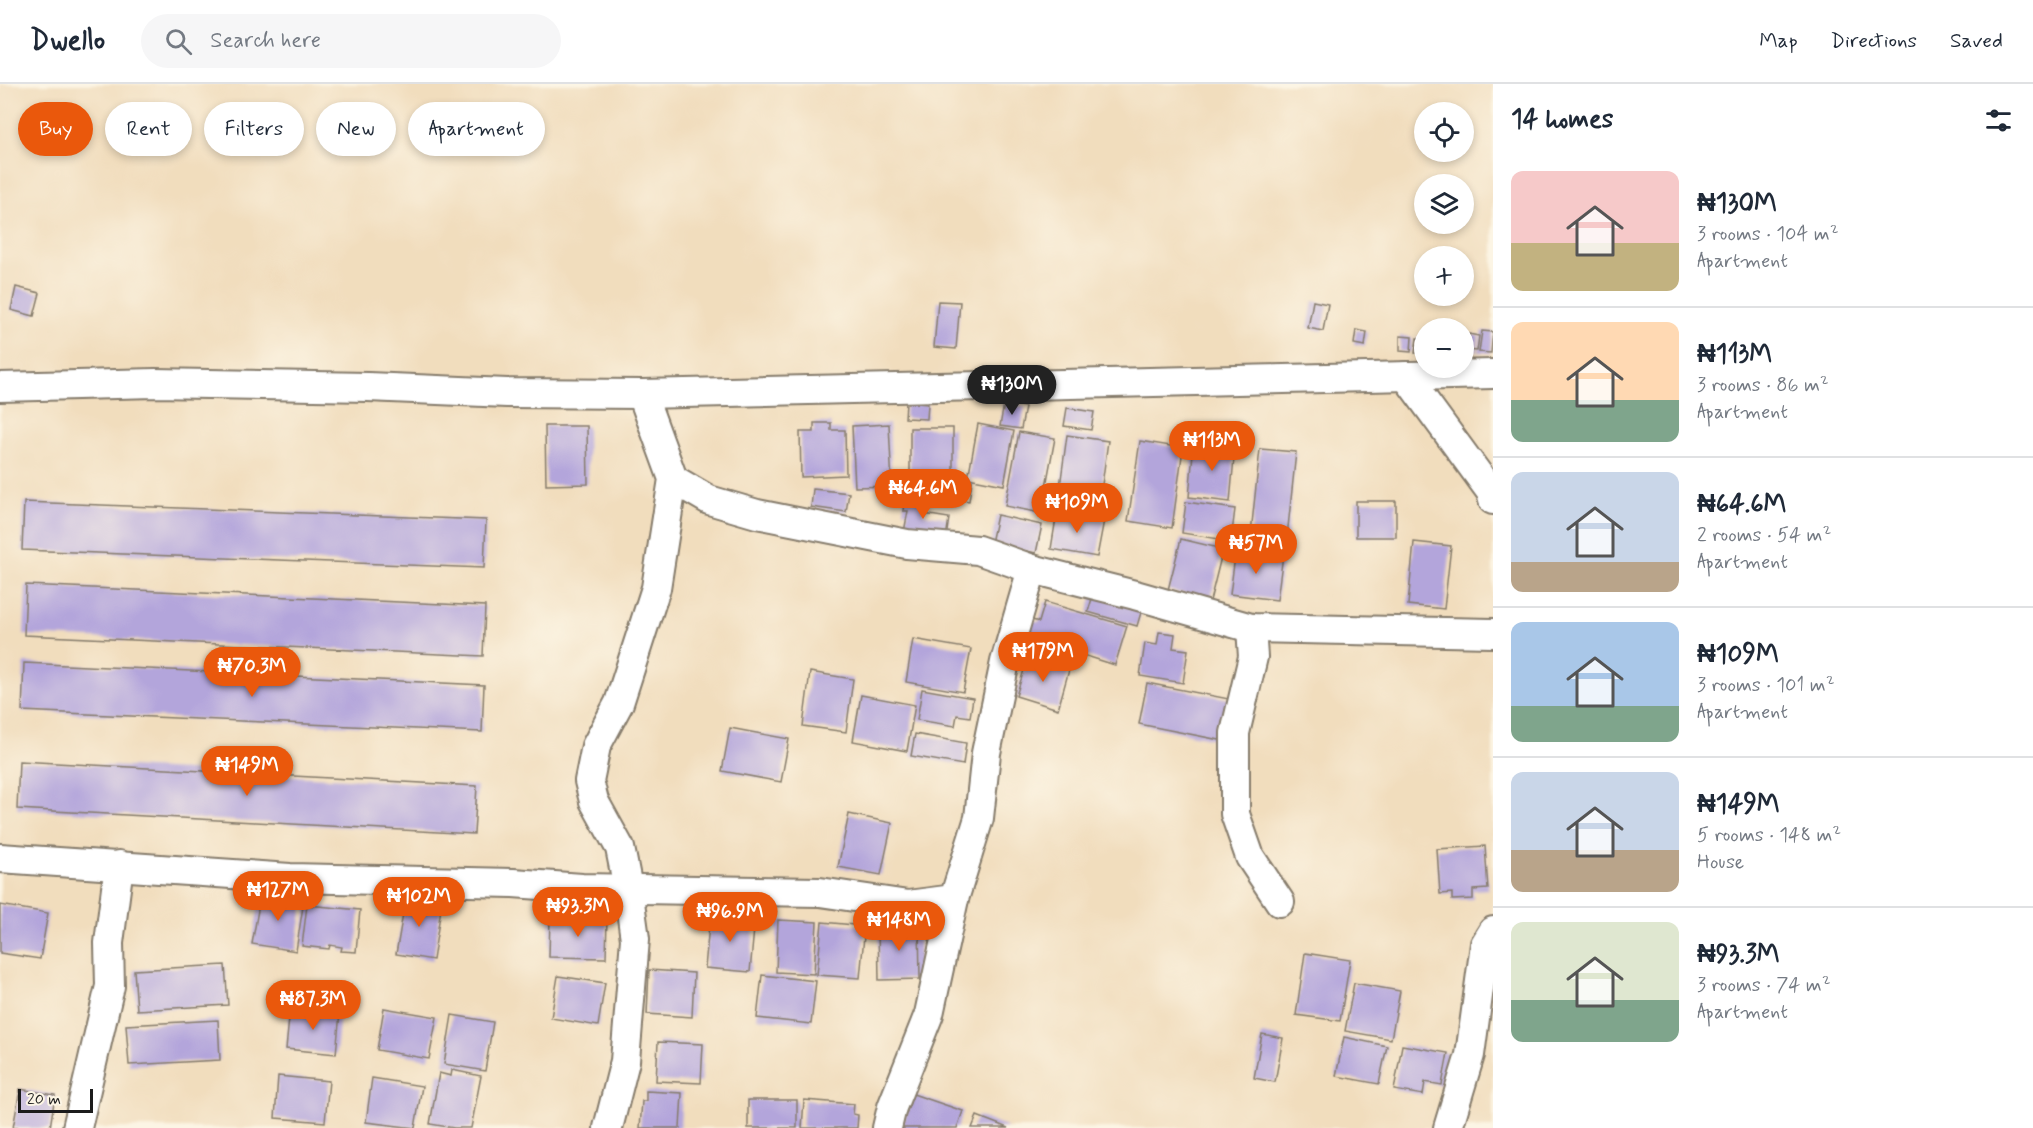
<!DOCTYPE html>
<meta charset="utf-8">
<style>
body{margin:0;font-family:Mynerve,sans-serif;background:#f6f6f7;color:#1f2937;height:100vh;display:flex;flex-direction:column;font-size:22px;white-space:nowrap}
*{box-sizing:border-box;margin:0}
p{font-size:20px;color:#747a83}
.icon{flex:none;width:33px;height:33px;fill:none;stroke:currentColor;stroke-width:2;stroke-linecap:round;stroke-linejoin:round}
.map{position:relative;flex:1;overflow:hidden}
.side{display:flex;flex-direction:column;background:#fff;width:540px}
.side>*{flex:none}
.top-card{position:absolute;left:18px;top:18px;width:570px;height:54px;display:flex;gap:12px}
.buttons{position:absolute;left:1414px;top:18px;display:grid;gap:12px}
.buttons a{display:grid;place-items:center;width:60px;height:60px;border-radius:50%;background:#fff;box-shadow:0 3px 9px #0003;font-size:30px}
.scale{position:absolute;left:18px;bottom:15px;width:75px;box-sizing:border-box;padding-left:6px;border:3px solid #1c1c1c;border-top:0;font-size:16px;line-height:21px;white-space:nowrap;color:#1c1c1c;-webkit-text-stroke:4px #fcf5e5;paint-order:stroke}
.price{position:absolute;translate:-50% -51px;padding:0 14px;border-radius:21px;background:#ea580c;color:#fff;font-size:20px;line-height:39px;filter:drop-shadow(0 2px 3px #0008)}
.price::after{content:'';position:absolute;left:50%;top:36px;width:18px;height:14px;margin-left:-9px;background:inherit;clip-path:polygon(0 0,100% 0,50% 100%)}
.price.active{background:#222;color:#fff}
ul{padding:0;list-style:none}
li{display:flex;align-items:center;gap:18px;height:150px;padding:0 18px}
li+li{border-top:2px solid #e0e1e3}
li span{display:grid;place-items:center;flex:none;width:168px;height:120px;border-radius:12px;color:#555}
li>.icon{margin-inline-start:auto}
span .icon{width:72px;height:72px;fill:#fffc;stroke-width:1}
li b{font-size:26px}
h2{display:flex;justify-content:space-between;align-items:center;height:72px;padding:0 18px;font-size:26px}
.pill{padding:0 21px;border-radius:27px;background:#fff;box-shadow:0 3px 9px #0003;font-size:21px;line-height:54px}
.pill.active{background:#ea580c;color:#fff}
header{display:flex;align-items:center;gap:36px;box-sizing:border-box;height:84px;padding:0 30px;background:#fff;border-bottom:2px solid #e0e1e3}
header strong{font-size:28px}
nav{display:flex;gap:33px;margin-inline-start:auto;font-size:21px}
.search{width:420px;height:54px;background:#f6f6f7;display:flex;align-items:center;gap:15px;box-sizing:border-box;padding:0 21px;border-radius:33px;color:#747a83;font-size:22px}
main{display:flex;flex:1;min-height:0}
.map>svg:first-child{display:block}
.building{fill:#b3a5db}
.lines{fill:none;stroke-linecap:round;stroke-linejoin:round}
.minor-casing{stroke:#867c6c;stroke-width:32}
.minor{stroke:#fff;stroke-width:28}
</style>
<header>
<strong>Dwello</strong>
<div class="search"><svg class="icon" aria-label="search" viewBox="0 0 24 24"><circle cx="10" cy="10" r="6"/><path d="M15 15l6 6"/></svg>Search here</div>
<nav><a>Map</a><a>Directions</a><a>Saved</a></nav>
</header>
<main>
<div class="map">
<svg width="1493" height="1044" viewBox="0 0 1493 1044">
<rect width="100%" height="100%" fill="#fcf5e5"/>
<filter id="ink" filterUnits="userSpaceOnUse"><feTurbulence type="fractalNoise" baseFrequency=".0167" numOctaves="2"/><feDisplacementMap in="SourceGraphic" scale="12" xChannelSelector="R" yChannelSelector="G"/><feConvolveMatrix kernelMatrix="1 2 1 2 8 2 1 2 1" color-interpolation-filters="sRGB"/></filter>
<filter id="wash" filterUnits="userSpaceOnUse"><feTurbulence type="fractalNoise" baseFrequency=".008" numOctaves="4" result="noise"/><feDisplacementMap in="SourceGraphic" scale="24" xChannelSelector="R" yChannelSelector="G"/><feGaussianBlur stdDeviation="1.35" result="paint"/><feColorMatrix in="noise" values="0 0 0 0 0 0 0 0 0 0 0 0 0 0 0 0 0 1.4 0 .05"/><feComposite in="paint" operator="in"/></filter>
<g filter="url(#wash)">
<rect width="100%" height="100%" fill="#f1ddbd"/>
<g id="blocks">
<!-- building -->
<g class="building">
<polygon points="16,203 40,209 34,232 11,226"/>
<polygon points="938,217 960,218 956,265 934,263"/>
<polygon points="1313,217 1328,220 1323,247 1308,244"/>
<polygon points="1356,246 1367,248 1365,262 1354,260"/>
<polygon points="1482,247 1493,248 1491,269 1479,268"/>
<polygon points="1469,250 1479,252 1477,267 1467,266"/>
<polygon points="1400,252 1412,253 1411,268 1400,267"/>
<polygon points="1417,254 1425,255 1425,270 1415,269"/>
<polygon points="906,318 928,320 927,335 905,334"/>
<polygon points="1004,320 1025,323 1021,345 1000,342"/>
<polygon points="1067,324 1094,328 1091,346 1064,342"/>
<polygon points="814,339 831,339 831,346 845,346 846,391 801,393 800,348 814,348"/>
<polygon points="889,340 892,402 855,403 852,342"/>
<polygon points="978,340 1014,347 1004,401 968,394"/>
<polygon points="545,342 587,342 588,400 546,401"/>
<polygon points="910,344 953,344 953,403 910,404"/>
<polygon points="1019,348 1055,354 1041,429 1005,422"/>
<polygon points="1067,351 1108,357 1098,430 1057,425"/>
<polygon points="1140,357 1183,364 1172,444 1128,437"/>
<polygon points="1194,358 1235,363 1230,418 1189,413"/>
<polygon points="1260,365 1296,368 1287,453 1251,449"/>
<polygon points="959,395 972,397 969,417 956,415"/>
<polygon points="813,405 849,409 846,428 811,423"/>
<polygon points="905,412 926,415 924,430 949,434 946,454 904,448 908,427 903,427"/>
<rect x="1356" y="417" width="40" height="36"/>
<polygon points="24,418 486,436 484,484 22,466"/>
<polygon points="1186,418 1235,425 1231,457 1182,449"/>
<polygon points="1057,428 1104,436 1097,473 1051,465"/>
<polygon points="997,431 1042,441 1036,469 991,459"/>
<polygon points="1181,455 1223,465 1210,517 1168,506"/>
<polygon points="1414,458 1451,462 1444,525 1408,521"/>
<polygon points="1236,465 1283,471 1277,516 1230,510"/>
<polygon points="26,501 485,522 483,572 24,551"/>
<polygon points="1093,511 1142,525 1137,542 1088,528"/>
<polygon points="1045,518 1127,542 1115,581 1023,552 1029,535 1039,538"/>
<polygon points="1159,548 1175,550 1173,564 1188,566 1183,599 1140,592 1145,559 1157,561"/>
<polygon points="913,555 971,565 963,608 906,598"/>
<polygon points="1028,573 1069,586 1058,625 1016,612"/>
<polygon points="24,579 484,601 482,648 22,627"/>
<polygon points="810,588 853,595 846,648 803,642"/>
<polygon points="1147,599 1229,615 1220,656 1139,640"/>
<polygon points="922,605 973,614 970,633 957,631 955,642 917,636"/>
<polygon points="861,611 915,621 907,667 853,657"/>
<polygon points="730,644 789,655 781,698 722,687"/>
<polygon points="915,650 966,659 963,681 911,672"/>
<polygon points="19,677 477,702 474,750 17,725"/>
<polygon points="849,730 892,739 881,791 838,783"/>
<polygon points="1485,762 1488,805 1473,806 1473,815 1452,816 1452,809 1440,810 1437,765"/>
<polygon points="261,809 304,816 296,867 252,860"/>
<polygon points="406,812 442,818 433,876 396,870"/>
<polygon points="0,821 48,829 40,875 0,869"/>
<polygon points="307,821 360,826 356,868 341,867 342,863 330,861 329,865 302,862"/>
<polygon points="710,830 755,834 750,888 705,884"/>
<polygon points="550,833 607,834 606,874 549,873"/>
<polygon points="778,836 817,838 814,890 776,888"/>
<polygon points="822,838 865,842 860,894 817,891"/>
<polygon points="919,841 920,895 879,896 878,842"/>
<polygon points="1305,869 1350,876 1340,937 1296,931"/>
<polygon points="225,881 228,921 137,926 134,886"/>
<polygon points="649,886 694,889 692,933 647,930"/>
<polygon points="762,891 816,897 811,940 757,934"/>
<polygon points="558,892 605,899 598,942 551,934"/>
<polygon points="1354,899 1400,907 1391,955 1345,947"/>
<polygon points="290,924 340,929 336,970 286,965"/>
<polygon points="384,924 437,933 429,975 377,966"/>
<polygon points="452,931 493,938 485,987 444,980"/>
<polygon points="218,936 220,976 129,981 126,941"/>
<polygon points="1262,950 1283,954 1275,998 1254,994"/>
<polygon points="1344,953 1387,962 1379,1000 1336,992"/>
<polygon points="658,958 703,960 701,999 656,997"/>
<polygon points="1402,961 1448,969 1442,1001 1425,998 1423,1011 1394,1006"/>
<polygon points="452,986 481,992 471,1044 454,1044 430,1040 439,989 451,992"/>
<polygon points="278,992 329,997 325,1038 275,1034"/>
<polygon points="372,994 422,1002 415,1044 366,1038"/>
<polygon points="20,1005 55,1011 50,1044 13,1044"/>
<polygon points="646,1007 682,1009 680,1044 640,1044 642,1017 646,1017"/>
<polygon points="913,1010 963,1027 957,1044 901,1044"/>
<rect x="748" y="1016" width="49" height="28"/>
<polygon points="804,1016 854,1020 853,1030 858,1031 857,1044 802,1044"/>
<polygon points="977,1032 1008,1044 972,1044"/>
</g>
</g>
</g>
<g filter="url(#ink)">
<use href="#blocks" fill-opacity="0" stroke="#867c6c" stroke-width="1.5"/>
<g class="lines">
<!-- minor casing -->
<g class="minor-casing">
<g id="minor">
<polyline points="1406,292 1491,408 1493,416"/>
<polyline points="0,303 155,299 368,303 507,309 642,310 1493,290"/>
<polyline points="673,395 709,416 757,430 907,460 978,466 1032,485 1135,511 1251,544 1493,549"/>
<polyline points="1251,544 1253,573 1235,649 1235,730 1250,773 1280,818"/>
<polyline points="0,774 290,794 513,799 582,804 820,808 908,821 954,815 979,734 986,669 1005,578 1032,485"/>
<polyline points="77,1044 110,902 109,859 119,781"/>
<polyline points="608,1044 625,977 635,855 628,804 620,764 594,717 589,697 596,662 619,619 656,504 673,395 642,310"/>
<polyline points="887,1044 892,1023 929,930 954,815"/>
<polyline points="1448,1044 1470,971 1485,860 1493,847"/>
</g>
</g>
<!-- minor -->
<use href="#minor" class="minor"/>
</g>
</g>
</svg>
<div class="buttons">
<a><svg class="icon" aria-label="locate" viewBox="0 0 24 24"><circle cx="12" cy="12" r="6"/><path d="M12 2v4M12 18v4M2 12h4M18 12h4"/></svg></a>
<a><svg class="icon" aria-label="layers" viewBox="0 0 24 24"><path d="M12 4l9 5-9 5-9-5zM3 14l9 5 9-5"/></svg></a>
<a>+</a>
<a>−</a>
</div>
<div class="scale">20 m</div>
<b class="price active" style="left:1012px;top:332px">₦130M</b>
<b class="price" style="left:1212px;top:388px">₦113M</b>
<b class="price" style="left:923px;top:436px">₦64.6M</b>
<b class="price" style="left:1077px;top:450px">₦109M</b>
<b class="price" style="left:1256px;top:491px">₦57M</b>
<b class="price" style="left:1043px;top:599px">₦179M</b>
<b class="price" style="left:252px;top:614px">₦70.3M</b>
<b class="price" style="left:247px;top:713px">₦149M</b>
<b class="price" style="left:278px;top:838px">₦127M</b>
<b class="price" style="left:419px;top:844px">₦102M</b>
<b class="price" style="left:578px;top:854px">₦93.3M</b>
<b class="price" style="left:730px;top:859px">₦96.9M</b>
<b class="price" style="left:899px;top:868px">₦148M</b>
<b class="price" style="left:313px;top:947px">₦87.3M</b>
<div class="top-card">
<a class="pill active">Buy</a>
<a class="pill">Rent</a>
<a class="pill">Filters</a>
<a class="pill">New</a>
<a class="pill">Apartment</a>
</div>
</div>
<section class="side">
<h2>14 homes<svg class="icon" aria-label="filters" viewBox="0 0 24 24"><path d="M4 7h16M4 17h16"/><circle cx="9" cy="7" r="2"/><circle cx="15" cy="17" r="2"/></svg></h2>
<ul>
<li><span style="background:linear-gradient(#f6c9c9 60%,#c2b280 0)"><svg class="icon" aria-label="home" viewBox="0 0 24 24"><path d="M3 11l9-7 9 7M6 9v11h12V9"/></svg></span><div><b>₦130M</b><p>3 rooms · 104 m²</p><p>Apartment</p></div></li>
<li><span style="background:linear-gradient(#ffd9b3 65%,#7fa58c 0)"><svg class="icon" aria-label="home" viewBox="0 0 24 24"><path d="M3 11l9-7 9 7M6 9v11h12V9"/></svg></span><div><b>₦113M</b><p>3 rooms · 86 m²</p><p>Apartment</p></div></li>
<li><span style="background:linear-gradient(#c9d6e8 75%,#b9a48a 0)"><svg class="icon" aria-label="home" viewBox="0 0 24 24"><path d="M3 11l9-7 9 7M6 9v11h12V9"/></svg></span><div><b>₦64.6M</b><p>2 rooms · 54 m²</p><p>Apartment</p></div></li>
<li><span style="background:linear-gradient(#a9c7e8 70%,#7fa58c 0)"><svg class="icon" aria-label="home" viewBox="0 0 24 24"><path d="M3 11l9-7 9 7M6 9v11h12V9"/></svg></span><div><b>₦109M</b><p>3 rooms · 101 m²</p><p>Apartment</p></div></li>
<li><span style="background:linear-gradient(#c9d6e8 65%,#b9a48a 0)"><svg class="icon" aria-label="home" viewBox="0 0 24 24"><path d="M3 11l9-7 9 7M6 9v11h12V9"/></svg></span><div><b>₦149M</b><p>5 rooms · 148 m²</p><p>House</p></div></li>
<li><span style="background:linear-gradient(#dfe7d0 65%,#7fa58c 0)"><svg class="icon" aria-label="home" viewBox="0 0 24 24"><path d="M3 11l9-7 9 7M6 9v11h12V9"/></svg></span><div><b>₦93.3M</b><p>3 rooms · 74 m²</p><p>Apartment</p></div></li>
</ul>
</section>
</main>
